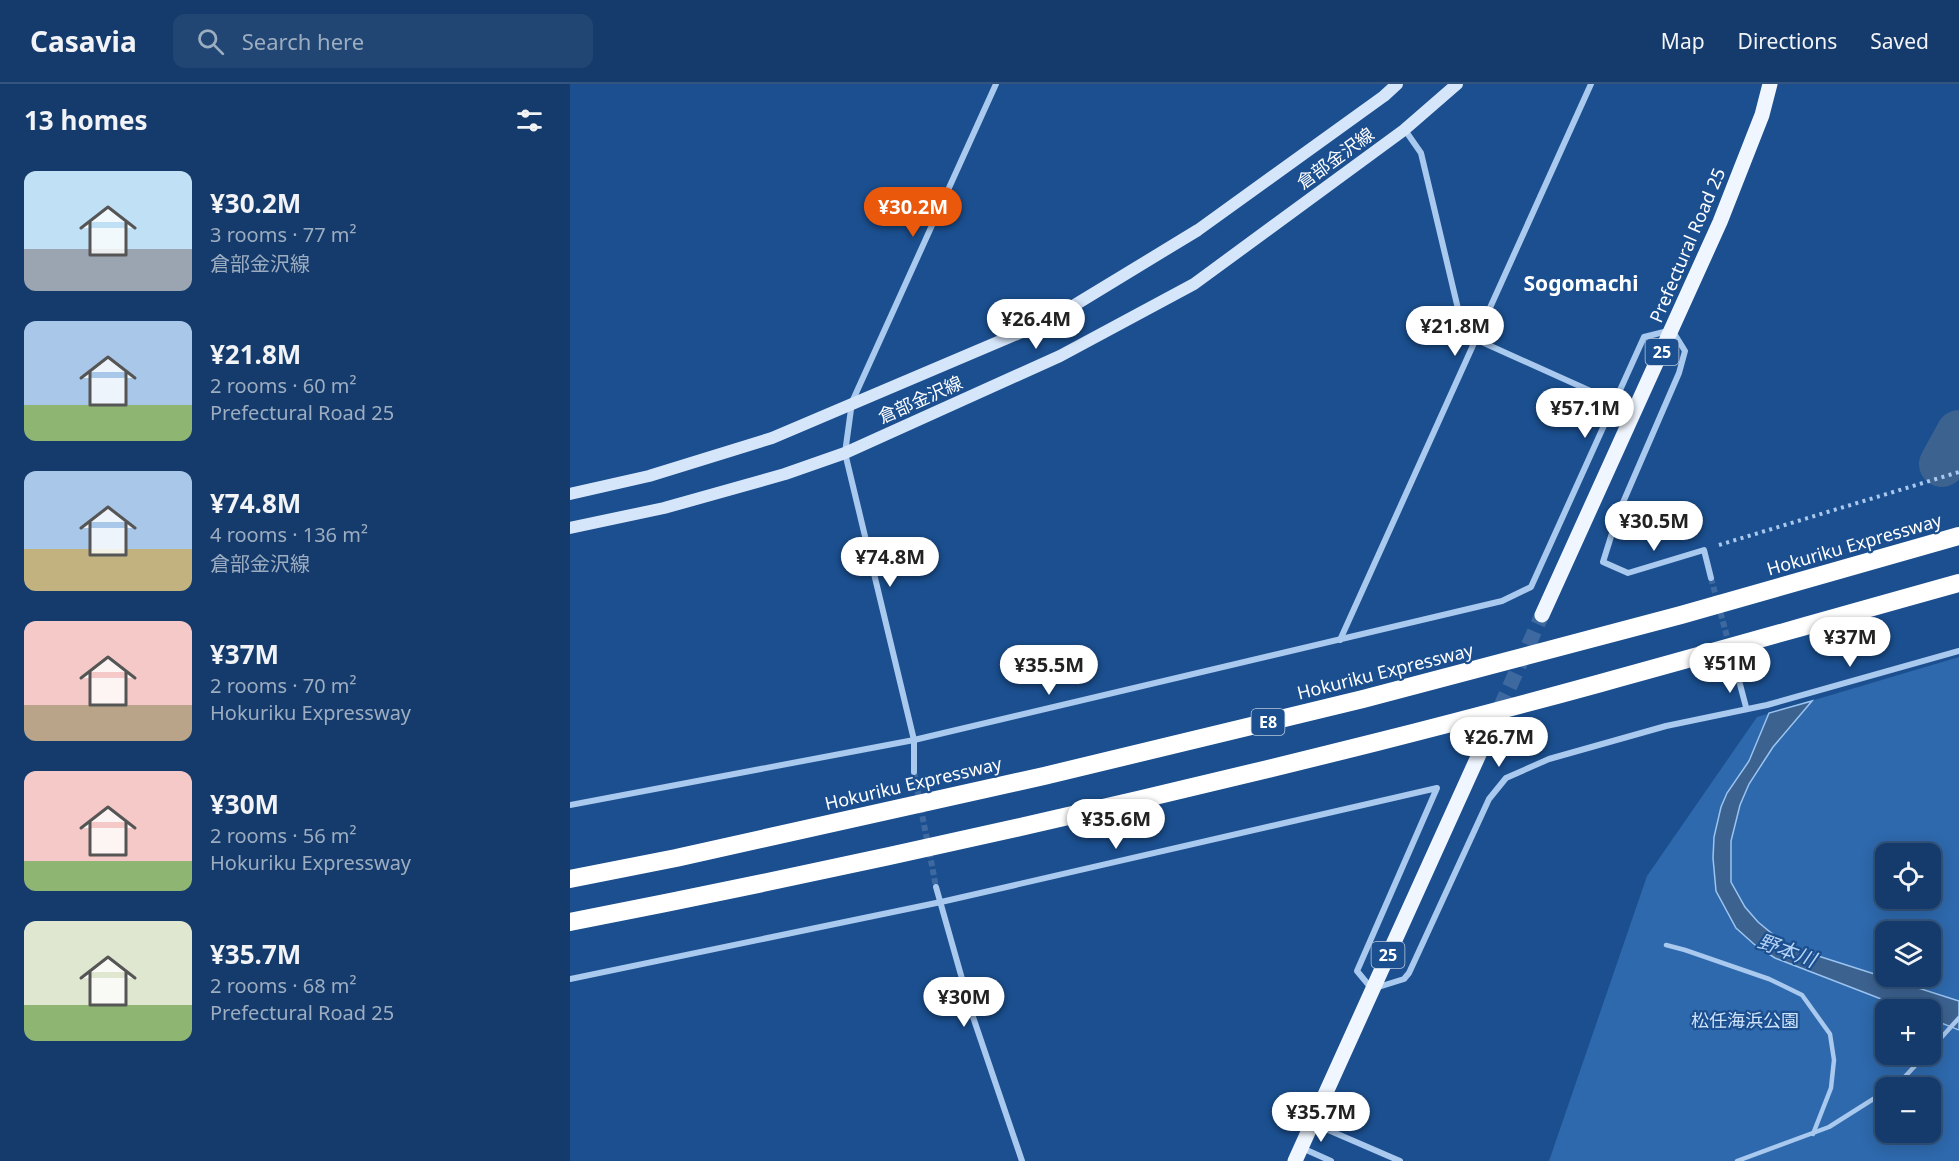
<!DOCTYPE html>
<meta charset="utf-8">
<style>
body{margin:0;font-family:"Noto Sans","Noto Sans JP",sans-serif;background:#214673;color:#f1f3f6;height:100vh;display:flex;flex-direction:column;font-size:22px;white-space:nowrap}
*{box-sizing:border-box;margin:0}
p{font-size:20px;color:#9dadc1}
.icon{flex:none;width:33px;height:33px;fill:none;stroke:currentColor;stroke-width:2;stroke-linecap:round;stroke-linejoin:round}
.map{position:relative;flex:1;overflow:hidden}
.side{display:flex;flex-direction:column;background:#143b6b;width:570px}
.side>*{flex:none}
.controls{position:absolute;left:1305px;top:759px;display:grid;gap:12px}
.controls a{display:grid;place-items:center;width:66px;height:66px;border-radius:12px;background:#143b6b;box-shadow:0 3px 15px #0003,0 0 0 2px #33557e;font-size:30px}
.price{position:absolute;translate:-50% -51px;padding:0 14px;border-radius:21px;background:#fff;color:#222;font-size:20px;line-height:39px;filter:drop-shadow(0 2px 3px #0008)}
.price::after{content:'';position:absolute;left:50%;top:36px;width:18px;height:14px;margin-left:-9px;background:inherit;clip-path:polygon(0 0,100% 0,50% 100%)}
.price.on{background:#ea580c;color:#fff}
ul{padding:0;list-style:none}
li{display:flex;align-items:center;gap:18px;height:150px;padding:0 24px}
li span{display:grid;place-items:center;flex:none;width:168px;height:120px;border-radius:12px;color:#555}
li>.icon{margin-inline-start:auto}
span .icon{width:72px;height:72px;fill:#fffc;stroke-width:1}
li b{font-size:26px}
h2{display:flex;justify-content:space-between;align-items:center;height:72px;padding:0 24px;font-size:26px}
header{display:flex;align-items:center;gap:36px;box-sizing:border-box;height:84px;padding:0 30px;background:#143b6b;border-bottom:2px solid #33557e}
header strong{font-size:28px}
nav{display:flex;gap:33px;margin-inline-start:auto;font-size:21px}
.search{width:420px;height:54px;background:#214673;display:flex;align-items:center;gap:15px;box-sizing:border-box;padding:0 21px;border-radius:12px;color:#9dadc1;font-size:22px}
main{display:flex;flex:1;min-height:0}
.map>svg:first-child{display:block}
.green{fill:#2e69ad;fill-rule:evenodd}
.water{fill:#3c6290;stroke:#9cc4f0;stroke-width:1.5}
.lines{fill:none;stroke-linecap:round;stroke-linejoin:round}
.river{stroke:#3c6290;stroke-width:46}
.street-tunnel{stroke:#3d69a0;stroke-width:6;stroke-dasharray:6 3;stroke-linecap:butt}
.primary-tunnel{stroke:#3d69a0;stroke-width:15;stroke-dasharray:15 8;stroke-linecap:butt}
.path{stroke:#a9c9ee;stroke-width:4;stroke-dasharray:3 4.5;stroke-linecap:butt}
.lane{stroke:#a9c9ee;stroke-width:4.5}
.street{stroke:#a9c9ee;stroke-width:6}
.secondary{stroke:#d6e6fa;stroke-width:12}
.primary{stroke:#f0f6ff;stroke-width:15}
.highway{stroke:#fff;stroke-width:18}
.labels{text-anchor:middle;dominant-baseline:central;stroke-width:4.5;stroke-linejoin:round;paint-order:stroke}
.shield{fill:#1b4f8f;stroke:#bbcadd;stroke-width:1.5}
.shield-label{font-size:16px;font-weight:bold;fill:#fff}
.street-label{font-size:18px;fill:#fff;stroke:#1b4f8f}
.park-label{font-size:18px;fill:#cfe3fa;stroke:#1b4f8f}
.water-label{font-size:20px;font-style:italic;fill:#b5d3f5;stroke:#1b4f8f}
.quarter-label{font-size:21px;font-weight:bold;fill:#fff;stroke:#1b4f8f}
</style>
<header>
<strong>Casavia</strong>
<div class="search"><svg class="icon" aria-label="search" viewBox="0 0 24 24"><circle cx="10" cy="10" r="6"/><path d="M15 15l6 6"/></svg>Search here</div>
<nav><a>Map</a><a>Directions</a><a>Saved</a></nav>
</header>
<main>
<section class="side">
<h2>13 homes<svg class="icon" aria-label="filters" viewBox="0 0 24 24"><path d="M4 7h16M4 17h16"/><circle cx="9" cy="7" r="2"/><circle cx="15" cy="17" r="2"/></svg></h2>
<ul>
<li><span style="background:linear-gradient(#bfe0f5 65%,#9aa5b1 0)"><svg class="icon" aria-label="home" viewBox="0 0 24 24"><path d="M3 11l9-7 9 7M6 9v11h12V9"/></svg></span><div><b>¥30.2M</b><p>3 rooms · 77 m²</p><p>倉部金沢線</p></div></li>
<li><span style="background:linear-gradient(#a9c7e8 70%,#8fb573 0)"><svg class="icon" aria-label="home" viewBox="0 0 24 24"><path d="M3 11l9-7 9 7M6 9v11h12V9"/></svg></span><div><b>¥21.8M</b><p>2 rooms · 60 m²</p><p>Prefectural Road 25</p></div></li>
<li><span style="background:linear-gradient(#a9c7e8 65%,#c2b280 0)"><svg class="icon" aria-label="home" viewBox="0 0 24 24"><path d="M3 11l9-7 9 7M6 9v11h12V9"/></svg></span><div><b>¥74.8M</b><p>4 rooms · 136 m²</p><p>倉部金沢線</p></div></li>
<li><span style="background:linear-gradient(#f6c9c9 70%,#b9a48a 0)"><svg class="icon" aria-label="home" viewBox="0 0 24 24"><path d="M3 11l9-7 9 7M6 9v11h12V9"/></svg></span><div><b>¥37M</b><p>2 rooms · 70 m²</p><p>Hokuriku Expressway</p></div></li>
<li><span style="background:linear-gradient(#f6c9c9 75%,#8fb573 0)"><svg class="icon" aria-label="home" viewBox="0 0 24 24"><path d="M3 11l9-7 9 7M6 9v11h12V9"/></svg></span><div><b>¥30M</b><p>2 rooms · 56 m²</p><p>Hokuriku Expressway</p></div></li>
<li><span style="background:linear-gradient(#dfe7d0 70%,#8fb573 0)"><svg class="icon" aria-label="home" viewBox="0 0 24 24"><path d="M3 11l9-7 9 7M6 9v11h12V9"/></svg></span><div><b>¥35.7M</b><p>2 rooms · 68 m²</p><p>Prefectural Road 25</p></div></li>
</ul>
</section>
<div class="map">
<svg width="1389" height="1077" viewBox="0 0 1389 1077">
<rect width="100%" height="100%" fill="#1b4f8f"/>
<!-- green -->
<path class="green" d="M1389 573V1077H979L1077 792 1187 633ZM1316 770H1360V814H1316ZM1316 848H1360V892H1316ZM1316 926H1360V970H1316ZM1316 1004H1360V1048H1316Z"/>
<!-- water -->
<polygon class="water" points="1242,617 1203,663 1179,700 1170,721 1161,757 1161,798 1175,823 1188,838 1217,862 1389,917 1389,946 1361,935 1360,926 1337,925 1205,874 1185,861 1166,844 1146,807 1143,774 1144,753 1151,723 1157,709 1179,677 1199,629"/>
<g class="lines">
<!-- river -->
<polyline class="river" points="1372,380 1389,349"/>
<!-- street-tunnel -->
<g class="street-tunnel">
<polyline points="1141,494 1167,589"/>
<polyline points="344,688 366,803"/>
</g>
<!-- primary-tunnel -->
<polyline class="primary-tunnel" points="911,666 972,531"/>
<!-- path -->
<polyline class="path" points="1149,461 1389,388"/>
<!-- lane -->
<g class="lane">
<polyline points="1096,861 1115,866 1199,895 1232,911 1260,950 1264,976 1261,1004 1243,1050"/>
<polyline points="1360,966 1389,934"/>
<polyline points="1322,1004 1329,999 1356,970"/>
<polyline points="1167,1077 1259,1043 1316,1007"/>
</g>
<!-- street -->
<g class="street">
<polyline points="835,46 851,69 894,250 1045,318"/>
<polyline points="770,556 1021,0"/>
<polyline points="1167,589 1176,623"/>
<polyline points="344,688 344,656 275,369 282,318 426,0"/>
<polyline points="0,721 344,656 932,517 961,503 1074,253 1102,246 1115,267 1109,289 1048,430 1033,478 1058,489 1134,466 1141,494"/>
<polyline points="366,803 402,930 452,1077"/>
<polyline points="0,895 371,818 867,704 787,887 802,905 834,895 839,889 919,715 936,694 979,675 1096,642 1197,621 1389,567"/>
<polyline points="742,1039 830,1077"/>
<polyline points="732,1064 761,1077"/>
</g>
<!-- secondary -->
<g class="secondary">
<polyline points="0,410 79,392 202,354 480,236 628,146 814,12 827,0"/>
<polyline points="0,444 94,424 215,390 275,369 490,272 624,200 834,46 887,0"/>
</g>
<!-- primary -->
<g class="primary">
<polyline points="972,531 1150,138 1192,31 1200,0"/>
<polyline points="725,1077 911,666"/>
</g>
<!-- highway -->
<g class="highway">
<polyline points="0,795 106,774 474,692 793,615 1111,531 1389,452"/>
<path d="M0 838C270 785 540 725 807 658 1002 609 1195 553 1389 499"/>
</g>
</g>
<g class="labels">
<!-- shield labels -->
<g class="shield">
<rect x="1075.5" y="255" width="33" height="26" rx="4.5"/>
<rect x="681.5" y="625" width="33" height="26" rx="4.5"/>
<rect x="801.5" y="858" width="33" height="26" rx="4.5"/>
</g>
<g class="shield-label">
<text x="1092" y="268">25</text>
<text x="698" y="638">E8</text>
<text x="818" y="871">25</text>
</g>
<!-- street labels -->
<g class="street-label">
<text transform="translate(765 74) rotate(-36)">倉部金沢線</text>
<text transform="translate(1117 161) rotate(-67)">Prefectural Road 25</text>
<text transform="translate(350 315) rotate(-24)">倉部金沢線</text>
<text transform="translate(1284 460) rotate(-16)">Hokuriku Expressway</text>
<text transform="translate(815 587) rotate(-14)">Hokuriku Expressway</text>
<text transform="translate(343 699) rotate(-13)">Hokuriku Expressway</text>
</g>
<!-- park labels -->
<g class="park-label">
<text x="1175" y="936">松任海浜公園</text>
</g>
<!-- water labels -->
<g class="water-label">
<text transform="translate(1217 866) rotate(20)">野本川</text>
</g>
<!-- quarter labels -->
<g class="quarter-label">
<text x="1011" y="199">Sogomachi</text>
</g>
</g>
</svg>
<div class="controls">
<a><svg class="icon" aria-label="locate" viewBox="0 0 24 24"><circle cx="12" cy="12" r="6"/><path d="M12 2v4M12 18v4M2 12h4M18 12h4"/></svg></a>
<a><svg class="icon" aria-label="layers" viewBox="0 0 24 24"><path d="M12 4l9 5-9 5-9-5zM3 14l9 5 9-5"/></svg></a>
<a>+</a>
<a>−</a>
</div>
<b class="price on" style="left:343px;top:154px">¥30.2M</b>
<b class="price" style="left:466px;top:266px">¥26.4M</b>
<b class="price" style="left:885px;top:273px">¥21.8M</b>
<b class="price" style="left:1015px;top:355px">¥57.1M</b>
<b class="price" style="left:1084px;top:468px">¥30.5M</b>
<b class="price" style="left:320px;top:504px">¥74.8M</b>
<b class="price" style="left:1280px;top:584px">¥37M</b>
<b class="price" style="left:1160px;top:610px">¥51M</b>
<b class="price" style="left:479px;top:612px">¥35.5M</b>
<b class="price" style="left:929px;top:684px">¥26.7M</b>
<b class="price" style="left:546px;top:766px">¥35.6M</b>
<b class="price" style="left:394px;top:944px">¥30M</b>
<b class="price" style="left:751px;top:1059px">¥35.7M</b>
</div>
</main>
